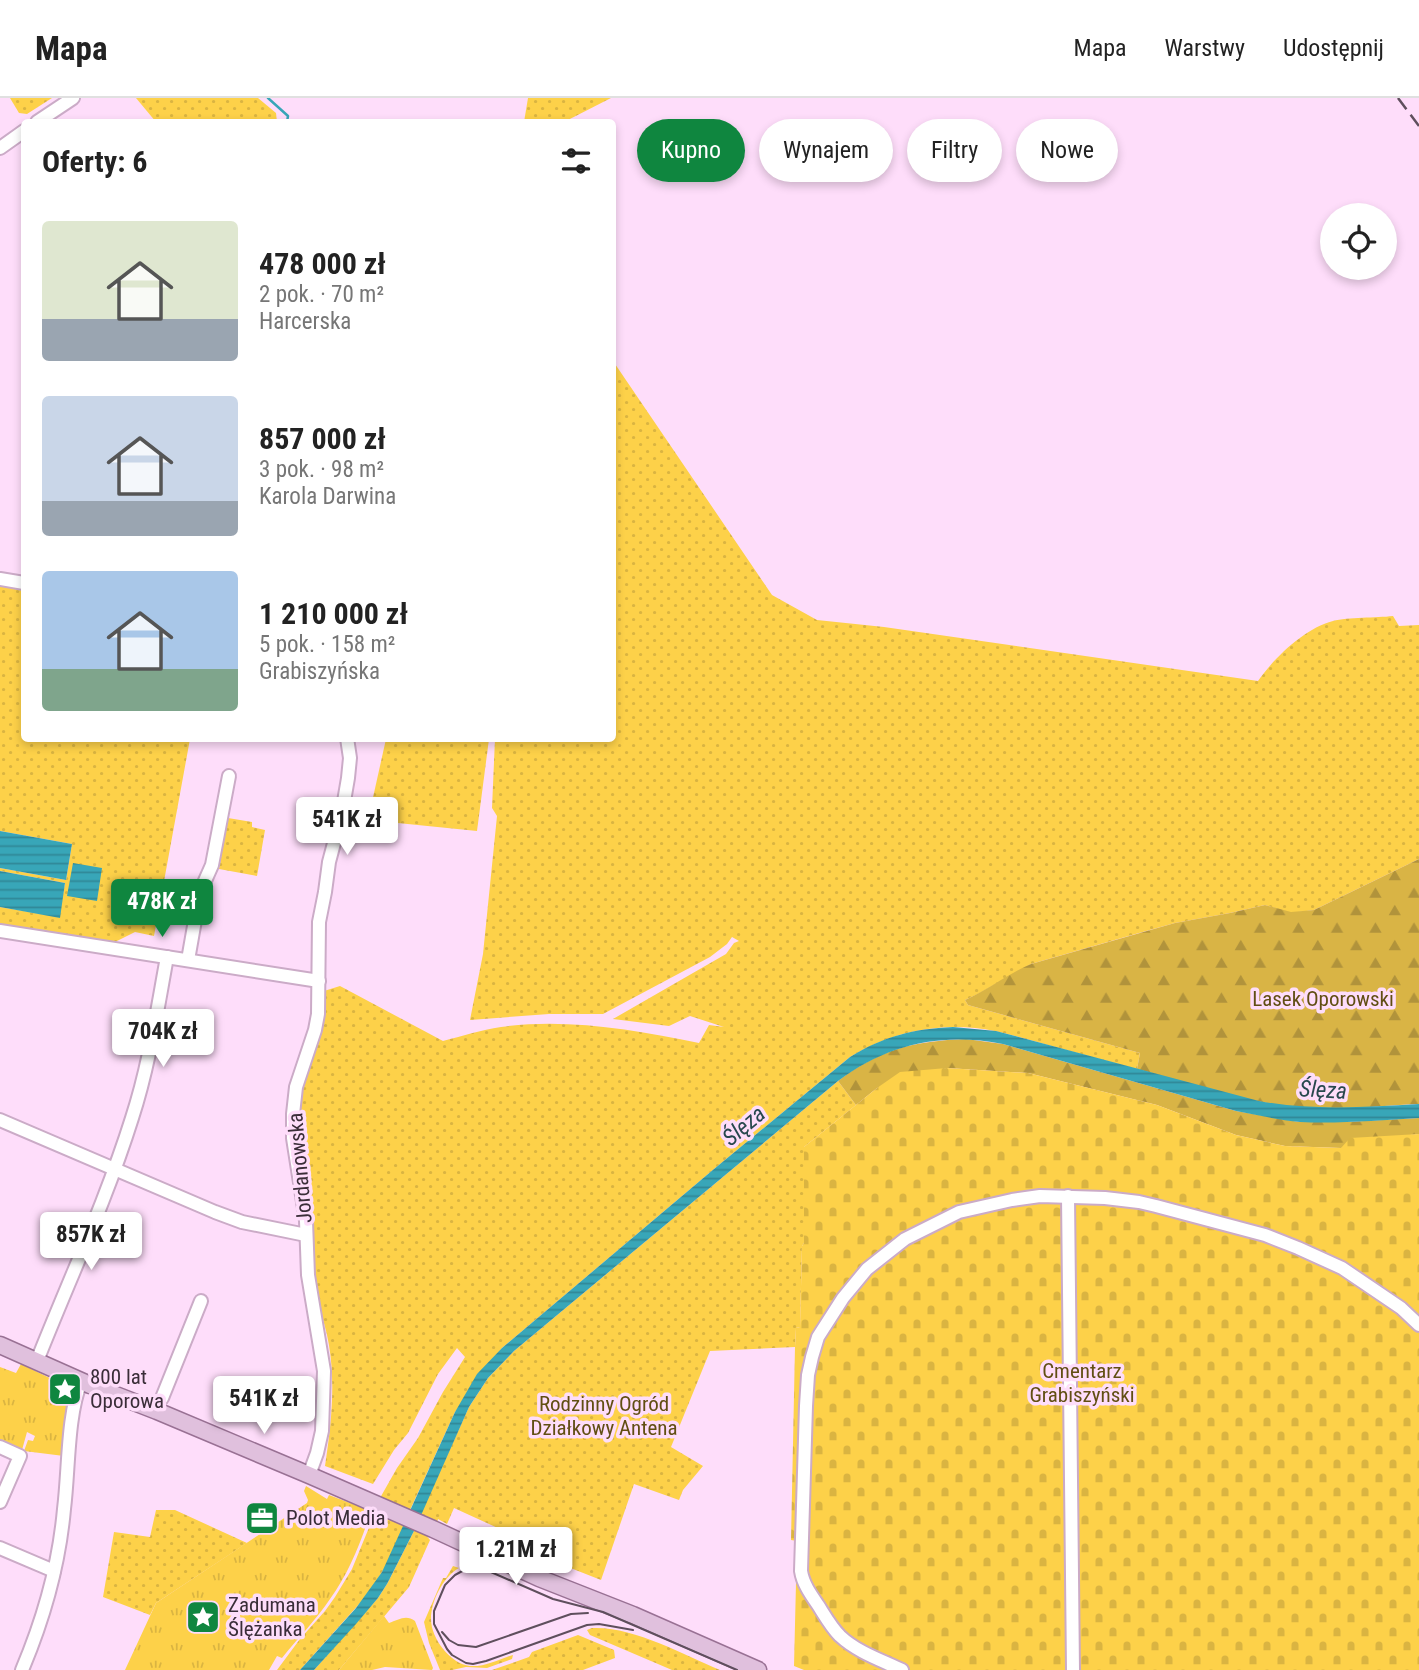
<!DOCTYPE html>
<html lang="pl">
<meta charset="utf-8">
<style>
body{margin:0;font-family:"Roboto Condensed",sans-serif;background:#f2f2f2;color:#222;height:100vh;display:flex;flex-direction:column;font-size:26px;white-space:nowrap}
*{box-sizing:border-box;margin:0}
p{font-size:23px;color:#767676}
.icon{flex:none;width:38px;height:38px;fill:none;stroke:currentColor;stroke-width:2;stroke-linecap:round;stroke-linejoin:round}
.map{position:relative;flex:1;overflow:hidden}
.side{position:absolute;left:21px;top:21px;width:595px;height:623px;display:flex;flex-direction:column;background:#fff;border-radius:7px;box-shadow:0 4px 10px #0003}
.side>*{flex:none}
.guide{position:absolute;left:637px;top:21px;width:665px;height:63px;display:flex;gap:14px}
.tools{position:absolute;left:1320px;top:105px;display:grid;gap:14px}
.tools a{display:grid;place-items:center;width:77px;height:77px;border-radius:50%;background:#fff;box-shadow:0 4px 10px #0003;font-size:35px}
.price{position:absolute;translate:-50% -60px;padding:0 16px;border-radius:7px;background:#fff;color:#222;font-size:23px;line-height:46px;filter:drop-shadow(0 2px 4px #0008)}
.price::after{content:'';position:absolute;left:50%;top:42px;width:21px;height:16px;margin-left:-10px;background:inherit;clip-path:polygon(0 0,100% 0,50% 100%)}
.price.active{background:#0f863f;color:#fff}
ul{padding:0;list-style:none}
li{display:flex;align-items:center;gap:21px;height:175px;padding:0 21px}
li span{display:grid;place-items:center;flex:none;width:196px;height:140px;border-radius:7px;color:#555}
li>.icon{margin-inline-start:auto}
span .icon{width:84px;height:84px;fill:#fffc;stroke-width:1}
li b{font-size:30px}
h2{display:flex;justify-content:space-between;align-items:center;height:84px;padding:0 21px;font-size:30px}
.pill{padding:0 24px;border-radius:32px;background:#fff;box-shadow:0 4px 10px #0003;font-size:24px;line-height:63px}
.pill.active{background:#0f863f;color:#fff}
header{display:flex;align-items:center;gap:42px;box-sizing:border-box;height:98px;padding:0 35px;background:#fff;border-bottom:2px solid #e0e0e0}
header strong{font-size:33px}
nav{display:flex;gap:38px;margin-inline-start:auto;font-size:24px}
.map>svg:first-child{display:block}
.grass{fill:url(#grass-dots)}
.forest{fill:url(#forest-firs)}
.cemetery{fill:url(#cemetery-stones)}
.park{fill:url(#park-tufts)}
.water{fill:url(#water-rules)}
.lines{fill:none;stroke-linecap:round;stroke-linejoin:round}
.stream{stroke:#38a6b8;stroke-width:2.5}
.minor-casing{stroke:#cbabc7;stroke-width:16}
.major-casing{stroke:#997194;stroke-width:19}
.minor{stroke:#fff;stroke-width:12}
.major{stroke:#e0c0dd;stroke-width:16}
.tram{stroke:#5f4f5d;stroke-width:2}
.rail{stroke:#5f4f5d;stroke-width:2.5;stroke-dasharray:14 7;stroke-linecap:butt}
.labels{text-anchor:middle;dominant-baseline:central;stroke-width:7;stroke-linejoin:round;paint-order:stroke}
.park-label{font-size:21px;fill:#614e13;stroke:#feddfa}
.street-label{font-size:21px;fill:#3a2d38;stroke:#feddfa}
.poi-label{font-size:21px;fill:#3a2d38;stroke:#feddfa;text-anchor:start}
.water-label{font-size:23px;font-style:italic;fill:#28484e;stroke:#feddfa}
</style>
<header>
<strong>Mapa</strong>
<nav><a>Mapa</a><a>Warstwy</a><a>Udostępnij</a></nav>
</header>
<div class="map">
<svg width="1419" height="1572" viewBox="0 0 1419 1572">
<defs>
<pattern id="grass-dots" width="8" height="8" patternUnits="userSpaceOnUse" patternTransform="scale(1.75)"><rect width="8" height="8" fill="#fdd149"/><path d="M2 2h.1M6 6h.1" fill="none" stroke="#dab441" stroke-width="1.8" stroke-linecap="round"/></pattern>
<pattern id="forest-firs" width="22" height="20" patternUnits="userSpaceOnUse" patternTransform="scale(1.75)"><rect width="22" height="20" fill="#d9b445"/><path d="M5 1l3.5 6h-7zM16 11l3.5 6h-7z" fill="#b1933b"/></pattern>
<pattern id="cemetery-stones" width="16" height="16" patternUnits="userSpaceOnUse" patternTransform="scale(1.75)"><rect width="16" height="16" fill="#fdd149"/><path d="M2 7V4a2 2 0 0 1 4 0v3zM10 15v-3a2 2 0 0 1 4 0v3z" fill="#dab441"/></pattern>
<pattern id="park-tufts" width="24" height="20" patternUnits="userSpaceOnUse" patternTransform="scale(1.75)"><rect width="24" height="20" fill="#fdd149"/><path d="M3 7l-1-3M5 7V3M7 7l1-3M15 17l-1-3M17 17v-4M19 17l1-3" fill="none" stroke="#dab441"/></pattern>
<pattern id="water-rules" width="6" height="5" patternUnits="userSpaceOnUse" patternTransform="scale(1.75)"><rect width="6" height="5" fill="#38a6b8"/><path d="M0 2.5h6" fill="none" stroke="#308897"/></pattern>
</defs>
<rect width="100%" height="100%" fill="#feddfa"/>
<!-- grass -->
<g class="grass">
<polygon points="10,0 52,0 27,16 19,15"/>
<polygon points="136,0 258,0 276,15 277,24 156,24"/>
<polygon points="528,0 611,0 564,24 524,24"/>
<path d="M613 263 772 497 817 522 884 529 1258 583C1274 560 1305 530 1333 523 1348 519 1376 520 1393 518L1399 528 1419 527V761L1314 812 1291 815 1265 807 1230 815 1175 825 1139 835 1031 866 978 896 965 902 968 907 1140 955 1137 971C1107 963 1077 955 1048 947 1030 942 1013 937 995 933 945 923 894 932 850 959L714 1071 502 1250 455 1314 410 1412 380 1400 397 1370 418 1340 443 1294 465 1259 457 1250 438 1276 408 1335 394 1352 373 1386 325 1368C333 1316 339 1256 317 1206L298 1046 299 1004 324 893 340 888 443 943C462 938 481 932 501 929 567 920 634 932 699 945L709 927 724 929 690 918 669 928 613 921 726 856 734 845 739 843 732 839 727 846 710 859 603 916H549L470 922 483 856 497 718 492 710 495 641 612 640Z"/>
<polygon points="0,486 24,490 24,640 190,641 154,838 135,834 113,845 0,827 0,809 59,819 65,785 0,773 0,770 66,782 72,746 0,733"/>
<polygon points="386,641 489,641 477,733 368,722"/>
<polygon points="228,720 252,724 252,729 265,732 257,778 219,771"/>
<polygon points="838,983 856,1007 804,1049 804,1145 802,1148 800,1229 796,1230 795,1249 710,1253 671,1349 703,1368 683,1392 679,1402 634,1386 601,1482 568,1469 570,1463 454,1410 447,1426 438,1421 437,1425 420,1417 469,1309 488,1280 514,1253"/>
<polygon points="156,1412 175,1412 247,1445 156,1505 150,1517 103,1499 114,1434 150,1439"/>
<polygon points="375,1415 404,1427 390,1461 369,1495 300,1572 277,1572 300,1541 325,1513 335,1499 352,1471"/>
<polygon points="415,1431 424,1435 430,1442 409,1489 339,1572 314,1572 378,1500 387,1486"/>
<path d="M453 1468 459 1470C443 1479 431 1503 431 1521 431 1541 451 1566 470 1568 485 1569 499 1561 513 1557L512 1561 487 1570 466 1569 452 1572H440L429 1545 424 1524 443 1480H446Z"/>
<path d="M592 1530C633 1528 682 1556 720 1572H672L590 1537 587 1532Z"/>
<polygon points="578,1537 614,1552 615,1560 583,1572 492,1572 529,1559 532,1554"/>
</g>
<!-- forest -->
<g class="forest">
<path d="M1419 761V1006C1374 1008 1328 1014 1284 1008 1234 1000 1185 984 1137 971L1140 955 968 907 965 902C988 892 1007 876 1031 866L1175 825 1230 815 1265 807 1291 814 1314 812Z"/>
<path d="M966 941 1003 946 1236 1013 1299 1024H1346L1419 1020V1036L1394 1039 1341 1050 1285 1048 1236 1037 1157 1007 1028 975 947 970 877 990 856 1007 838 983C880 951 914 943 966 941Z"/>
</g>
<!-- cemetery -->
<polygon class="cemetery" points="947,970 1028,975 1157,1007 1236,1037 1285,1048 1341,1050 1350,1040 1419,1036 1419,1572 804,1572 794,1568 797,1443 791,1442 795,1249 796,1230 800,1229 802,1148 804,1145 804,1049 877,990 900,974"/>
<!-- park -->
<g class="park">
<polygon points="21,1266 66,1288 68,1306 64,1358 24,1353 28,1342 33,1343 35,1338 27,1334 22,1352 0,1343 0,1269 16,1275"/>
<path d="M306 1388 327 1401 329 1397 371 1413C361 1444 349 1475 330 1501 316 1522 298 1540 282 1560L277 1558 269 1572H125L156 1505 307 1405 308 1402 304 1393Z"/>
<path d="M384 1518 389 1525C398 1522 406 1516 415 1523L433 1570 432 1572 385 1569 372 1572H339Z"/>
</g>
<!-- water -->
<g class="water">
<polygon points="0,733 72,746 66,782 0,770"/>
<polygon points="73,765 102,770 97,803 67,798"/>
<polygon points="0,773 65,785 60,820 0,809"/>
<path d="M953 929 996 933 1259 1003C1313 1013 1365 1009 1419 1006V1020C1380 1022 1339 1026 1300 1024 1278 1022 1257 1017 1236 1013L1003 946C941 934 888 946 838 983L514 1253 488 1280 469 1309 415 1431 387 1486 378 1500 356 1526 314 1572H300L356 1510 382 1474 455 1314 477 1276 502 1250 714 1071 850 959C884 938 913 931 953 929Z"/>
</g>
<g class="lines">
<!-- stream -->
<polyline class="stream" points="268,0 288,18 287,24"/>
<!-- minor casing -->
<g class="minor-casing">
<g id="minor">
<polyline points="37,24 73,0"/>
<polyline points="0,50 24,33"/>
<polyline points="0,481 24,485"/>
<polyline points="0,833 319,883"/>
<polyline points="188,862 200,794 212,767 229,678"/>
<polyline points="0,1022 215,1114 242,1124 306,1137"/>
<polyline points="1068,1098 1073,1572"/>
<path d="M37 1263C69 1182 106 1103 132 1020 149 968 157 913 167 859"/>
<polyline points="162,1300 201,1203"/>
<polyline points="0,1349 20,1358 0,1404"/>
<polyline points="309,1377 317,1355 322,1333 324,1273 308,1177 306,1123 293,1040 293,1016 296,989 315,932 318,916 319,824 325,794 329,764 342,715 348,680 350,660 347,640"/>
<polyline points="0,1450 54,1473"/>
<path d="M22 1572C44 1520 59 1467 64 1411 69 1371 67 1319 81 1283"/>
<path d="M902 1572C881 1562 857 1554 840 1538 831 1529 825 1518 818 1507 811 1497 803 1486 801 1473L806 1308 808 1277 812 1259 818 1239 843 1200 867 1171 905 1141 959 1114 1012 1102 1040 1098 1105 1100 1139 1104 1156 1108 1265 1137 1298 1150 1342 1170 1401 1210 1419 1227"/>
</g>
</g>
<!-- major casing -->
<g class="major-casing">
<polyline id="major" points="0,1247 90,1287 157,1313 309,1377 433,1431 539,1480 633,1517 758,1572"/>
</g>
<!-- minor -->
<use href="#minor" class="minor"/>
<!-- major -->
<use href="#major" class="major"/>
<!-- tram -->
<g class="tram">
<polyline points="633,1532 599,1526 587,1527 486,1563 473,1566 466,1565 452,1557 447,1551 434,1526 434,1513 445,1487 455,1477 466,1471 484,1471 553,1501 603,1514 737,1572"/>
<polyline points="442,1534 449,1542 458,1547 476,1549 571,1516 588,1515"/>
</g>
<!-- rail -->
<polyline class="rail" points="1398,0 1419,28"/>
</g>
<!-- icons -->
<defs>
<g id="sight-square" transform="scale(1.75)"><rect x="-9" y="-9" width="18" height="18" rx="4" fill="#0f863f" stroke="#feddfa"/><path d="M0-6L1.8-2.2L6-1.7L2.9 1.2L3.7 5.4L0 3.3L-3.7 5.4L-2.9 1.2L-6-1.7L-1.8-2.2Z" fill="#fff"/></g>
<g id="office-square" transform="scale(1.75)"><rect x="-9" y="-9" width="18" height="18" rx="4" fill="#0f863f" stroke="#feddfa"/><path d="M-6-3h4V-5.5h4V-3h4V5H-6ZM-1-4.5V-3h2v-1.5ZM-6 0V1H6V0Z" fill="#fff"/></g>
</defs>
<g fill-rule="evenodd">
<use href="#sight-square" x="65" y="1291"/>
<use href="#office-square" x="262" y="1420"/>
<use href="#sight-square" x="203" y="1519"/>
</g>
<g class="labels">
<!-- park labels -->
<g class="park-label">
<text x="1323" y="901">Lasek Oporowski</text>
<text x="1082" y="1273">Cmentarz<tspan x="1082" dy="24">Grabiszyński</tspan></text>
<text x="604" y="1306">Rodzinny Ogród<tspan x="604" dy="24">Działkowy Antena</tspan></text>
</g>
<!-- street labels -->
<g class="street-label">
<text transform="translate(300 1070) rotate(-95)">Jordanowska</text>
</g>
<!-- poi labels -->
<g class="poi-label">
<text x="90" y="1279">800 lat<tspan x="90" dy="24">Oporowa</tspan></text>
<text x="286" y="1420">Polot Media</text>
<text x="228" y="1507">Zadumana<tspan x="228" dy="24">Ślężanka</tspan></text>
</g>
<!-- water labels -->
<g class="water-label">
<text transform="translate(1323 992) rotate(3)">Ślęza</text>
<text transform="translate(744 1028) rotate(-40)">Ślęza</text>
</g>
</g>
</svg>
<div class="tools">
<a><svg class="icon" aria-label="locate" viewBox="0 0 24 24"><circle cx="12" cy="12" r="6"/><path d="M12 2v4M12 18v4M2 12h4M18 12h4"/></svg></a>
</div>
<b class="price" style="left:347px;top:759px">541K zł</b>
<b class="price active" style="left:162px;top:841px">478K zł</b>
<b class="price" style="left:163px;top:971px">704K zł</b>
<b class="price" style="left:91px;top:1174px">857K zł</b>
<b class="price" style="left:264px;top:1338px">541K zł</b>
<b class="price" style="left:516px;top:1489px">1.21M zł</b>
<div class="guide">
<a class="pill active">Kupno</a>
<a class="pill">Wynajem</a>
<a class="pill">Filtry</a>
<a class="pill">Nowe</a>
</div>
<section class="side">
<h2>Oferty: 6<svg class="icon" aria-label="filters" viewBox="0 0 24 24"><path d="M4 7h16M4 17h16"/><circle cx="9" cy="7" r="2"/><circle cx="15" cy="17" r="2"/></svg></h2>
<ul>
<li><span style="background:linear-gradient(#dfe7d0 70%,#9aa5b1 0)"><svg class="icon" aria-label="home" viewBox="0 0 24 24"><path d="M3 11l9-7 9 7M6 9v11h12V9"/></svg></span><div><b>478 000 zł</b><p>2 pok. · 70 m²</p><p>Harcerska</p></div></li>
<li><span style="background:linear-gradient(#c9d6e8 75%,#9aa5b1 0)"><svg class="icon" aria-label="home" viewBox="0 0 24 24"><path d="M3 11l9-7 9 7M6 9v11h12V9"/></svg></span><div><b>857 000 zł</b><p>3 pok. · 98 m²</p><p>Karola Darwina</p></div></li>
<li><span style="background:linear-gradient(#a9c7e8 70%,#7fa58c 0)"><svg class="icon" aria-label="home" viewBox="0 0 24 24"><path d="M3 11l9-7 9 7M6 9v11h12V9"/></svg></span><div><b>1 210 000 zł</b><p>5 pok. · 158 m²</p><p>Grabiszyńska</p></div></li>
</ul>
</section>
</div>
